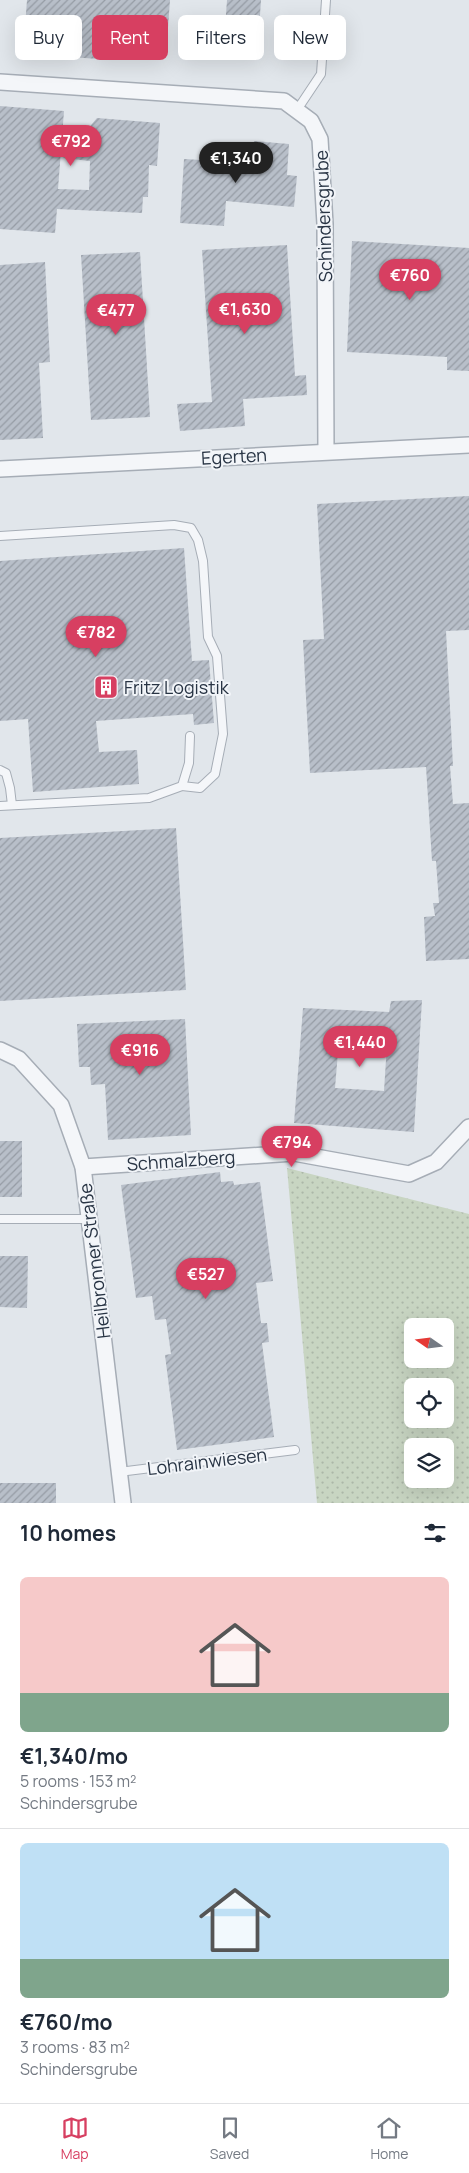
<!DOCTYPE html>
<meta charset="utf-8">
<style>
body{margin:0;font-family:Manrope,sans-serif;background:#f2f2f3;color:#1f2937;height:100vh;display:flex;flex-direction:column;font-size:19px;white-space:nowrap}
*{box-sizing:border-box;margin:0}
p{font-size:16px;color:#747a83}
.icon{flex:none;width:28px;height:28px;fill:none;stroke:currentColor;stroke-width:2;stroke-linecap:round;stroke-linejoin:round}
.map{position:relative;height:1503px;overflow:hidden}
.side{display:flex;flex-direction:column;background:#fff;flex:1}
.side>*{flex:none}
.top-card{position:absolute;left:15px;top:15px;width:440px;height:45px;display:flex;gap:10px}
.needle{width:32px;rotate:284deg}
.tools{position:absolute;left:404px;top:1318px;display:grid;gap:10px}
.tools a{display:grid;place-items:center;width:50px;height:50px;border-radius:8px;background:#fff;box-shadow:0 5px 20px #0002;font-size:25px}
.price{position:absolute;translate:-50% -42px;padding:0 11px;border-radius:18px;background:#d73f61;color:#fff;font-size:16px;line-height:32px;filter:drop-shadow(0 1px 2px #0008)}
.price::after{content:'';position:absolute;left:50%;top:30px;width:15px;height:11px;margin-left:-8px;background:inherit;clip-path:polygon(0 0,100% 0,50% 100%)}
.price.on{background:#222;color:#fff}
ul{padding:0;list-style:none}
li{display:grid;align-content:center;gap:10px;height:265px;padding:0 20px}
li+li{border-top:1px solid #e0e1e3}
li span{display:grid;place-items:center;height:155px;border-radius:8px;color:#555}
li>.icon{margin-inline-start:auto}
span .icon{width:90px;height:90px;fill:#fffc;stroke-width:1}
li b{font-size:21px}
h2{display:flex;justify-content:space-between;align-items:center;height:60px;padding:0 20px;font-size:21px}
.tag{padding:0 18px;border-radius:8px;background:#fff;box-shadow:0 5px 20px #0002;font-size:18px;line-height:45px}
.tag.on{background:#d73f61;color:#fff}
.tab-bar{display:flex;justify-content:space-around;align-items:center;height:70px;border-top:1px solid #e0e1e3;background:#fff;font-size:14px;color:#747a83}
.tab-bar a{display:grid;justify-items:center;gap:2px}
.tab-bar .on{color:#d73f61}
.map>svg:first-child{display:block}
.grass{fill:url(#grass-dots);fill-rule:evenodd}
.building{fill:url(#building-hatch);fill-rule:evenodd}
.lines{fill:none;stroke-linecap:round;stroke-linejoin:round}
.lane-casing{stroke:#a6adb6;stroke-width:10}
.street-casing{stroke:#a6adb6;stroke-width:18}
.lane{stroke:#f4f6f9;stroke-width:8}
.street{stroke:#f4f6f9;stroke-width:15}
.labels{text-anchor:middle;dominant-baseline:central;stroke-width:4;stroke-linejoin:round;paint-order:stroke}
.street-label{font-size:18px;fill:#283444;stroke:#f1f4f8}
.poi-label{font-size:18px;fill:#283444;stroke:#f1f4f8;text-anchor:start}
</style>
<div class="map">
<svg width="469" height="1503" viewBox="0 0 469 1503">
<defs>
<pattern id="grass-dots" width="8" height="8" patternUnits="userSpaceOnUse" patternTransform="scale(1.25)"><rect width="8" height="8" fill="#c8d5c2"/><path d="M2 2h.1M6 6h.1" fill="none" stroke="#acb7a8" stroke-width="1.8" stroke-linecap="round"/></pattern>
<pattern id="building-hatch" width="6" height="6" patternUnits="userSpaceOnUse" patternTransform="scale(1.25)"><rect width="6" height="6" fill="#b8bfc9"/><path d="M-1 1l2-2M0 6l6-6M5 7l2-2" fill="none" stroke="#969ca5"/></pattern>
</defs>
<rect width="100%" height="100%" fill="#e1e6eb"/>
<!-- grass -->
<path class="grass" d="M287 1168 469 1214V1503H317ZM412 1326H445V1359H412ZM412 1386H445V1419H412ZM412 1446H445V1479H412Z"/>
<!-- building -->
<g class="building">
<polygon points="27,0 170,0 166,55 115,52 115,60 23,54"/>
<polygon points="227,0 261,0 257,60 223,57"/>
<polygon points="0,106 64,111 58,189 89,190 90,161 63,158 97,118 160,123 157,166 149,165 148,197 143,197 142,213 57,209 55,233 0,229"/>
<polygon points="254,141 289,144 287,175 297,176 294,207 226,201 224,226 180,223 184,159 252,163"/>
<polygon points="352,241 469,248 469,371 447,370 447,357 347,352"/>
<polygon points="287,245 295,376 306,375 307,395 243,399 245,426 180,431 177,404 212,402 202,250"/>
<polygon points="140,252 150,417 91,420 81,255"/>
<polygon points="45,262 50,362 39,363 43,438 0,440 0,265"/>
<polygon points="469,496 469,630 446,631 453,766 450,766 453,804 469,803 469,959 426,961 424,917 435,916 433,903 439,903 436,861 432,861 426,767 310,773 303,640 324,639 317,504"/>
<polygon points="184,548 192,661 209,660 214,723 194,725 193,714 96,721 99,752 137,750 139,784 33,792 28,719 0,721 0,561"/>
<polygon points="176,828 186,990 0,1001 0,838"/>
<path d="M422 1000 414 1132 294 1123 303 1008 389 1012 391 1001ZM339 1040 387 1044 384 1091 335 1088Z"/>
<polygon points="185,1019 191,1135 108,1140 105,1084 91,1085 90,1067 79,1067 77,1024"/>
<rect x="0" y="1141" width="22" height="56"/>
<polygon points="220,1172 221,1182 233,1181 234,1185 260,1182 273,1281 256,1283 261,1323 267,1323 269,1342 262,1343 274,1437 177,1450 165,1355 171,1354 166,1319 155,1320 152,1296 136,1298 121,1185"/>
<polygon points="0,1256 28,1256 27,1308 0,1307"/>
<rect x="0" y="1483" width="56" height="20"/>
</g>
<g class="lines">
<!-- lane casing -->
<g class="lane-casing">
<g id="lane">
<polyline points="297,110 321,74 326,0"/>
<polyline points="0,536 174,525 191,528 198,540 203,561 208,637 217,656 223,734 215,774 200,788 182,786"/>
<polyline points="0,770 6,773 10,788 12,805"/>
<polyline points="0,806 149,798 182,786 189,763 190,736"/>
<polyline points="0,1219 89,1219"/>
<polyline points="119,1472 295,1450"/>
</g>
</g>
<!-- street casing -->
<g class="street-casing">
<g id="street">
<polyline points="0,82 284,101 311,121 320,139 325,224 326,451"/>
<polyline points="0,469 469,445"/>
<polyline points="0,1050 19,1059 61,1105 83,1167 123,1503"/>
<polyline points="83,1167 294,1153 409,1174 436,1162 469,1127"/>
</g>
</g>
<!-- lane -->
<use href="#lane" class="lane"/>
<!-- street -->
<use href="#street" class="street"/>
</g>
<!-- icons -->
<defs>
<g id="building-square" transform="scale(1.25)"><rect x="-9" y="-9" width="18" height="18" rx="4" fill="#d73f61" stroke="#f1f4f8"/><path d="M-4-6H4V6H1V3H-1V6H-4ZM-2.5-4.3h1.7v1.8h-1.7ZM.8-4.3h1.7v1.8H.8ZM-2.5-1h1.7V.8h-1.7ZM.8-1h1.7V.8H.8Z" fill="#fff"/></g>
</defs>
<g fill-rule="evenodd">
<use href="#building-square" x="106" y="687"/>
</g>
<g class="labels">
<!-- street labels -->
<g class="street-label">
<text transform="translate(323 216) rotate(-92)">Schindersgrube</text>
<text transform="translate(234 456) rotate(-3)">Egerten</text>
<text transform="translate(181 1160) rotate(-4)">Schmalzberg</text>
<text transform="translate(94 1261) rotate(-97)">Heilbronner Straße</text>
<text transform="translate(207 1461) rotate(-7)">Lohrainwiesen</text>
</g>
<!-- poi labels -->
<g class="poi-label">
<text x="124" y="687">Fritz Logistik</text>
</g>
</g>
</svg>
<div class="tools">
<a><svg class="needle" viewBox="-14 -14 28 28"><path d="M0-13l5 13h-10z" fill="#e53935"/><path d="M0 13l5-13h-10z" fill="#747a83"/></svg></a>
<a><svg class="icon" aria-label="locate" viewBox="0 0 24 24"><circle cx="12" cy="12" r="6"/><path d="M12 2v4M12 18v4M2 12h4M18 12h4"/></svg></a>
<a><svg class="icon" aria-label="layers" viewBox="0 0 24 24"><path d="M12 4l9 5-9 5-9-5zM3 14l9 5 9-5"/></svg></a>
</div>
<b class="price" style="left:71px;top:167px">€792</b>
<b class="price on" style="left:236px;top:184px">€1,340</b>
<b class="price" style="left:410px;top:301px">€760</b>
<b class="price" style="left:245px;top:335px">€1,630</b>
<b class="price" style="left:116px;top:336px">€477</b>
<b class="price" style="left:96px;top:658px">€782</b>
<b class="price" style="left:360px;top:1068px">€1,440</b>
<b class="price" style="left:140px;top:1076px">€916</b>
<b class="price" style="left:292px;top:1168px">€794</b>
<b class="price" style="left:206px;top:1300px">€527</b>
<div class="top-card">
<a class="tag">Buy</a>
<a class="tag on">Rent</a>
<a class="tag">Filters</a>
<a class="tag">New</a>
</div>
</div>
<section class="side">
<h2>10 homes<svg class="icon" aria-label="filters" viewBox="0 0 24 24"><path d="M4 7h16M4 17h16"/><circle cx="9" cy="7" r="2"/><circle cx="15" cy="17" r="2"/></svg></h2>
<ul>
<li><span style="background:linear-gradient(#f6c9c9 75%,#7fa58c 0)"><svg class="icon" aria-label="home" viewBox="0 0 24 24"><path d="M3 11l9-7 9 7M6 9v11h12V9"/></svg></span><div><b>€1,340/mo</b><p>5 rooms · 153 m²</p><p>Schindersgrube</p></div></li>
<li><span style="background:linear-gradient(#bfe0f5 75%,#7fa58c 0)"><svg class="icon" aria-label="home" viewBox="0 0 24 24"><path d="M3 11l9-7 9 7M6 9v11h12V9"/></svg></span><div><b>€760/mo</b><p>3 rooms · 83 m²</p><p>Schindersgrube</p></div></li>
</ul>
</section>
<nav class="tab-bar">
<a class="on"><svg class="icon" aria-label="map" viewBox="0 0 24 24"><path d="M3 6l6-2 6 2 6-2v14l-6 2-6-2-6 2zM9 4v14M15 6v14"/></svg>Map</a>
<a><svg class="icon" aria-label="saved" viewBox="0 0 24 24"><path d="M7 4h10v16l-5-4-5 4z"/></svg>Saved</a>
<a><svg class="icon" aria-label="home" viewBox="0 0 24 24"><path d="M3 11l9-7 9 7M6 9v11h12V9"/></svg>Home</a>
</nav>
